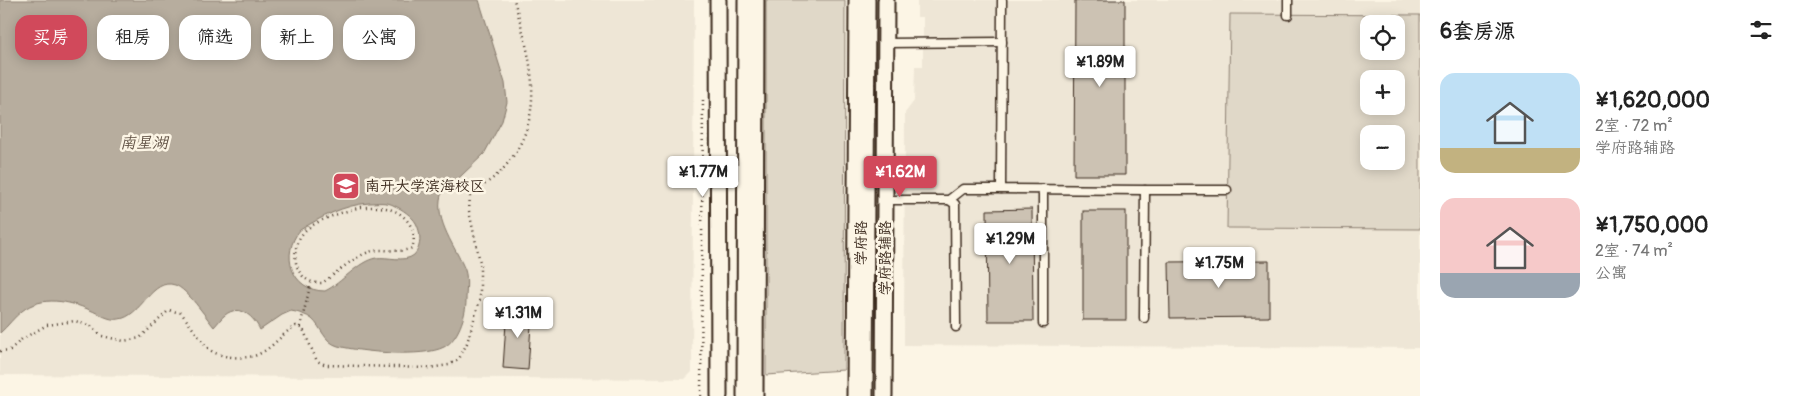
<!DOCTYPE html>
<html lang="zh">
<meta charset="utf-8">
<style>
body{margin:0;font-family:Pangolin,"LXGW WenKai TC",sans-serif;background:#f2f2f2;color:#222;height:100vh;display:flex;flex-direction:column;font-size:19px;white-space:nowrap}
*{box-sizing:border-box;margin:0}
p{font-size:16px;color:#767676}
.icon{flex:none;width:28px;height:28px;fill:none;stroke:currentColor;stroke-width:2;stroke-linecap:round;stroke-linejoin:round}
.map{position:relative;flex:1;overflow:hidden}
.side{display:flex;flex-direction:column;background:#fff;width:375px}
.side>*{flex:none}
.hud{position:absolute;left:15px;top:15px;width:475px;height:45px;display:flex;gap:10px}
.buttons{position:absolute;left:1360px;top:15px;display:grid;gap:10px}
.buttons a{display:grid;place-items:center;width:45px;height:45px;border-radius:10px;background:#fff;box-shadow:0 2px 12px #0003;font-size:25px}
.price{position:absolute;translate:-50% -42px;padding:0 11px;border-radius:5px;background:#fff;color:#222;font-size:16px;line-height:32px;filter:drop-shadow(0 1px 2px #0008)}
.price::after{content:'';position:absolute;left:50%;top:30px;width:15px;height:11px;margin-left:-8px;background:inherit;clip-path:polygon(0 0,100% 0,50% 100%)}
.price.selected{background:#d1495b;color:#fff}
ul{padding:0;list-style:none}
li{display:flex;align-items:center;gap:15px;height:125px;padding:0 20px}
li span{display:grid;place-items:center;flex:none;width:140px;height:100px;border-radius:15px;color:#555}
li>.icon{margin-inline-start:auto}
span .icon{width:60px;height:60px;fill:#fffc;stroke-width:1}
li b{font-size:21px}
h2{display:flex;justify-content:space-between;align-items:center;height:60px;padding:0 20px;font-size:21px}
.chip{padding:0 18px;border-radius:15px;background:#fff;box-shadow:0 2px 12px #0003;font-size:18px;line-height:45px}
.chip.selected{background:#d1495b;color:#fff}
main{display:flex;flex:1;min-height:0}
.map>svg:first-child{display:block}
.built{fill:#eee6d6;fill-rule:evenodd}
.green{fill:#e0d8c8;stroke:#8e8173;fill-rule:evenodd}
.water{fill:#b7ad9e;stroke:#85796b;fill-rule:evenodd}
.building{fill:#ccc2b3;stroke:#3b2a1e}
.lines{fill:none;stroke-linecap:round;stroke-linejoin:round}
.service-casing{stroke:#3b2a1e;stroke-width:11}
.minor-casing{stroke:#3b2a1e;stroke-width:19}
.trunk-casing{stroke:#3b2a1e;stroke-width:29}
.path{stroke:#3b2a1e;stroke-width:2.5;stroke-dasharray:1 4;stroke-linecap:butt}
.service{stroke:#fcf5e5;stroke-width:8}
.minor{stroke:#fcf5e5;stroke-width:15}
.trunk{stroke:#fcf5e5;stroke-width:25}
.labels{text-anchor:middle;dominant-baseline:central;stroke-width:5;stroke-linejoin:round;paint-order:stroke}
.poi-label{font-size:15px;fill:#3b2a1e;stroke:#fcf5e5;text-anchor:start}
.street-label{font-size:15px;fill:#3b2a1e;stroke:#fcf5e5}
.water-label{font-size:16px;font-style:italic;fill:#605144;stroke:#fcf5e5}
</style>
<main>
<div class="map">
<svg width="1420" height="396" viewBox="0 0 1420 396">
<rect width="100%" height="100%" fill="#fcf5e5"/>
<filter id="ink" filterUnits="userSpaceOnUse"><feTurbulence type="fractalNoise" baseFrequency=".02" numOctaves="2"/><feDisplacementMap in="SourceGraphic" scale="10" xChannelSelector="R" yChannelSelector="G"/><feConvolveMatrix kernelMatrix="1 2 1 2 8 2 1 2 1" color-interpolation-filters="sRGB"/></filter>
<g filter="url(#ink)">
<!-- built -->
<g class="built">
<polygon points="0,0 694,0 692,372 685,379 0,375"/>
<path d="M917 0H1420V348L904 345 905 113 914 101 915 66H923V17H917ZM1369 24H1396V51H1369ZM1369 79H1396V106H1369ZM1369 134H1396V161H1369Z"/>
</g>
<!-- green -->
<g class="green">
<polygon points="766,0 845,0 844,370 766,375"/>
<path d="M1230 14 1420 15V229L1227 228ZM1369 24H1396V51H1369ZM1369 79H1396V106H1369ZM1369 134H1396V161H1369Z"/>
</g>
<!-- water -->
<path class="water" d="M0 0H479L505 83 507 102 502 121 484 154 441 195C434 221 456 247 465 270 468 279 466 291 466 301 466 315 458 340 444 347 423 358 361 352 338 346 324 342 322 328 312 319 307 315 298 312 291 311L282 315 260 330C254 317 240 303 225 315 221 318 218 323 214 327 205 316 187 289 175 285 152 277 141 317 119 319 109 321 100 314 90 310 69 301 42 295 22 311 14 317 8 326 0 333ZM369 203C377 203 387 201 395 206 402 209 412 216 416 223 421 232 422 247 414 255 404 263 388 256 376 258 358 261 342 283 325 291 291 291 280 254 300 230 321 217 344 205 369 203Z"/>
<!-- building -->
<g class="building">
<polygon points="1075,0 1125,0 1125,175 1074,175"/>
<polygon points="1032,209 1033,321 988,321 987,210"/>
<rect x="1083" y="211" width="43" height="109"/>
<polygon points="1269,261 1269,317 1170,318 1169,262"/>
<polygon points="507,308 532,310 528,370 503,368"/>
</g>
<g class="lines">
<!-- service casing -->
<g class="service-casing">
<g id="service">
<polyline points="1002,0 1001,189 1145,190 1144,318"/>
<polyline points="1288,15 1288,0"/>
<polyline points="886,43 1002,42"/>
<polyline points="1043,189 1043,323"/>
<polyline points="1145,190 1227,190"/>
<polyline points="885,200 949,200 963,189 1001,189"/>
<polyline points="949,200 955,204 956,327"/>
</g>
</g>
<!-- minor casing -->
<g class="minor-casing">
<g id="minor">
<polyline points="718,0 719,396"/>
<polyline points="884,396 886,0"/>
</g>
</g>
<!-- trunk casing -->
<g class="trunk-casing">
<g id="trunk">
<polyline points="750,396 751,0"/>
<polyline points="860,396 862,0"/>
</g>
</g>
<!-- path -->
<g class="path">
<path d="M361 207C371 207 383 206 392 210 408 215 418 233 412 248 399 254 385 248 372 251 354 256 337 273 322 283 293 285 287 246 307 229 322 218 343 212 361 207Z"/>
<polyline points="300,327 311,283"/>
<path d="M0 351 10 350 22 339 47 325 75 321 91 326 102 336 124 341 140 338 169 310 181 313C188 321 204 345 210 350 221 358 247 360 259 354 274 347 282 333 296 326L303 329 317 361 326 365 429 368 449 365 459 359 467 343 480 299V262L469 211 470 195C480 187 494 179 503 169 549 117 531 60 514 0"/>
<polyline points="701,396 703,98"/>
</g>
<!-- service -->
<use href="#service" class="service"/>
<!-- minor -->
<use href="#minor" class="minor"/>
<!-- trunk -->
<use href="#trunk" class="trunk"/>
</g>
</g>
<!-- icons -->
<defs>
<g id="university-square" transform="scale(1.4375)"><rect x="-9" y="-9" width="18" height="18" rx="4" fill="#d1495b" stroke="#fcf5e5"/><path d="M0-5L7-2L0 1L-7-2ZM-4 1L0 2.5L4 1V4Q0 6-4 4Z" fill="#fff"/></g>
</defs>
<g fill-rule="evenodd">
<use href="#university-square" x="346" y="186"/>
</g>
<g class="labels">
<!-- poi labels -->
<g class="poi-label">
<text x="365" y="186">南开大学滨海校区</text>
</g>
<!-- street labels -->
<g class="street-label">
<text transform="translate(861 243) rotate(-90)">学府路</text>
<text transform="translate(885 258) rotate(-90)">学府路辅路</text>
</g>
<!-- water labels -->
<g class="water-label">
<text x="144" y="143">南星湖</text>
</g>
</g>
</svg>
<div class="buttons">
<a><svg class="icon" aria-label="locate" viewBox="0 0 24 24"><circle cx="12" cy="12" r="6"/><path d="M12 2v4M12 18v4M2 12h4M18 12h4"/></svg></a>
<a>+</a>
<a>−</a>
</div>
<b class="price" style="left:1100px;top:88px">¥1.89M</b>
<b class="price" style="left:703px;top:198px">¥1.77M</b>
<b class="price selected" style="left:900px;top:198px">¥1.62M</b>
<b class="price" style="left:1010px;top:265px">¥1.29M</b>
<b class="price" style="left:1219px;top:289px">¥1.75M</b>
<b class="price" style="left:518px;top:339px">¥1.31M</b>
<div class="hud">
<a class="chip selected">买房</a>
<a class="chip">租房</a>
<a class="chip">筛选</a>
<a class="chip">新上</a>
<a class="chip">公寓</a>
</div>
</div>
<section class="side">
<h2>6套房源<svg class="icon" aria-label="filters" viewBox="0 0 24 24"><path d="M4 7h16M4 17h16"/><circle cx="9" cy="7" r="2"/><circle cx="15" cy="17" r="2"/></svg></h2>
<ul>
<li><span style="background:linear-gradient(#bfe0f5 75%,#c2b280 0)"><svg class="icon" aria-label="home" viewBox="0 0 24 24"><path d="M3 11l9-7 9 7M6 9v11h12V9"/></svg></span><div><b>¥1,620,000</b><p>2室 · 72 m²</p><p>学府路辅路</p></div></li>
<li><span style="background:linear-gradient(#f6c9c9 75%,#9aa5b1 0)"><svg class="icon" aria-label="home" viewBox="0 0 24 24"><path d="M3 11l9-7 9 7M6 9v11h12V9"/></svg></span><div><b>¥1,750,000</b><p>2室 · 74 m²</p><p>公寓</p></div></li>
</ul>
</section>
</main>
